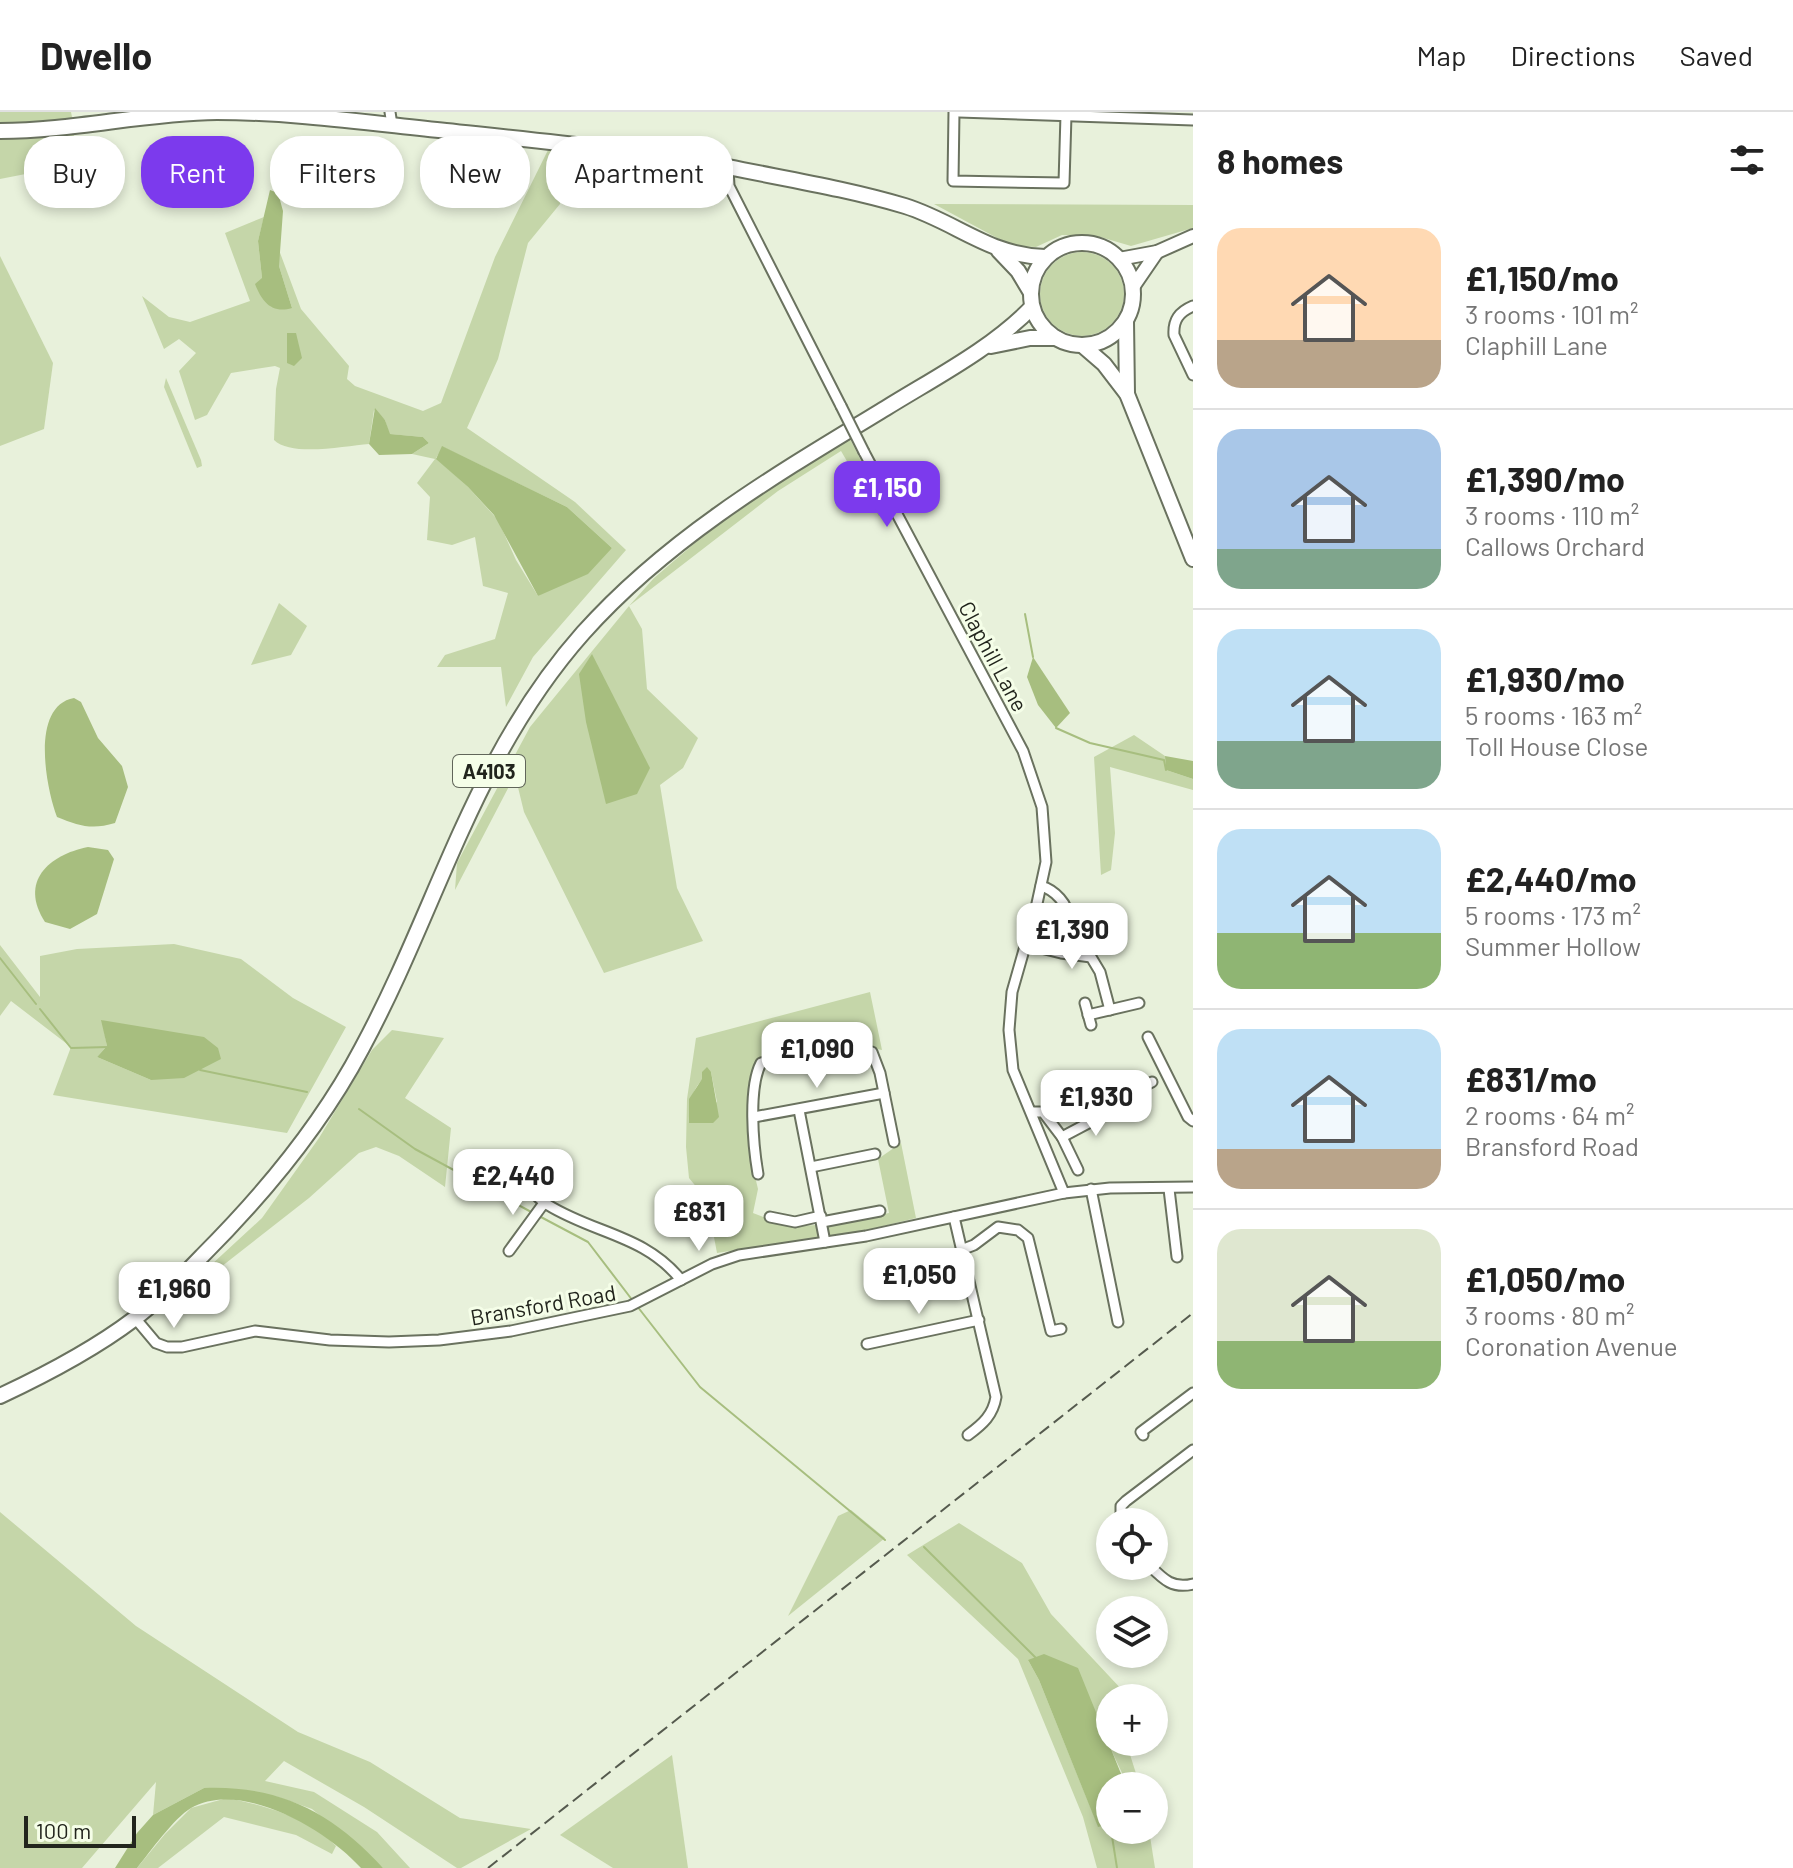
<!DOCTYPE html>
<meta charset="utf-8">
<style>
body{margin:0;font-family:Barlow,sans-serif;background:#f6f6f6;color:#222;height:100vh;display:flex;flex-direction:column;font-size:30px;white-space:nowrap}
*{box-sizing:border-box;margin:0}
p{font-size:26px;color:#767676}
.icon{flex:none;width:44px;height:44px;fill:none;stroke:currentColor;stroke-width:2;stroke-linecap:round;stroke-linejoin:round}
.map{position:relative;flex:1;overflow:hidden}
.panel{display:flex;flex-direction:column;background:#fff;width:600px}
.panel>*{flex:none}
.guide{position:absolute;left:24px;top:24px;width:760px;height:72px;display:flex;gap:16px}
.tools{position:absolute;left:1096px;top:1396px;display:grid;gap:16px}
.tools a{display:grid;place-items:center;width:72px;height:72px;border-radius:50%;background:#fff;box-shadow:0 4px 12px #0003;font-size:40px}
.scale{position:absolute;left:24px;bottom:20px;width:112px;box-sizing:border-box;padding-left:8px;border:4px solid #22251d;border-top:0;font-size:22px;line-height:28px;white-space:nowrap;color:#22251d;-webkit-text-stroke:6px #f5fee8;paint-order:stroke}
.price{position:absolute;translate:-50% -68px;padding:0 18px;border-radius:16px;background:#fff;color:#222;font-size:26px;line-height:52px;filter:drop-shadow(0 2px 4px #0008)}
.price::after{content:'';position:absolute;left:50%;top:48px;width:24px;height:18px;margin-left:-12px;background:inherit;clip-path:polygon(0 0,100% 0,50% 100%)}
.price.selected{background:#7c3aed;color:#fff}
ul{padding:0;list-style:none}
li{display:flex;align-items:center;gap:24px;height:200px;padding:0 24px}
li+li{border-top:2px solid #e0e0e0}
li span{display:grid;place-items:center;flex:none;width:224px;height:160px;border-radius:24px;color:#555}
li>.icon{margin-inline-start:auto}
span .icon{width:96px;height:96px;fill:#fffc;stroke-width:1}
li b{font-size:34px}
h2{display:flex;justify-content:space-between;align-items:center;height:96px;padding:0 24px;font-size:34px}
.tag{padding:0 28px;border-radius:32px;background:#fff;box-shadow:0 4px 12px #0003;font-size:28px;line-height:72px}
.tag.selected{background:#7c3aed;color:#fff}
header{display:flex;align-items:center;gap:48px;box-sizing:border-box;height:112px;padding:0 40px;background:#fff;border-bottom:2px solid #e0e0e0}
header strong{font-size:38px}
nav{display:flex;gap:44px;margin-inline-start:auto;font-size:28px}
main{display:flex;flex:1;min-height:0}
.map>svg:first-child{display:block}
.green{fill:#c5d6a9;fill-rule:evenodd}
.water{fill:#a7be7f}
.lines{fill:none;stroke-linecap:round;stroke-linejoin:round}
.stream{stroke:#a7be7f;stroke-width:2}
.minor-casing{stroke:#6a725f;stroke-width:13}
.major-casing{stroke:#6a725f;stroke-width:16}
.highway-casing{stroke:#6a725f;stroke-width:18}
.minor{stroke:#fff;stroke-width:9}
.major{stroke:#fff;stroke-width:12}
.highway{stroke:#fff;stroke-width:14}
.rail{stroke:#555a4e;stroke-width:2;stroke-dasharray:12 6;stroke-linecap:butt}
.minor-bridge-casing{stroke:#6a725f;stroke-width:13;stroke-linecap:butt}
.minor-bridge{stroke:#fff;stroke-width:9}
.labels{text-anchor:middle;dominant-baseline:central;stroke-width:6;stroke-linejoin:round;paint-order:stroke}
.shield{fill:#f5fee8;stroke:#61665a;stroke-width:2}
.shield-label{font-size:20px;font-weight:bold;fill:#22251d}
.street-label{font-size:22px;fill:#22251d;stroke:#f5fee8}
</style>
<header>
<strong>Dwello</strong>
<nav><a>Map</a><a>Directions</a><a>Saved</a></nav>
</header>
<main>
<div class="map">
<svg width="1193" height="1756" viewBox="0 0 1193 1756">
<rect width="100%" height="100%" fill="#e8f1db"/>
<!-- green -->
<g class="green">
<polygon points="0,0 71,0 73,10 0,15"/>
<polygon points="73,20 79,46 46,58 0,67 0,23"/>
<path d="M548 38 585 41 565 63 560 92 528 131 498 247 467 316 575 390 626 438 533 545 506 595 501 555H437L445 543 495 527 508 481 483 474 475 425 452 433 427 428 430 385 417 371 435 347 412 342 429 331 423 325 389 322 385 308 374 298 369 332C345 334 291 345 274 328L276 277 280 256 275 254 231 261 207 303 195 308 179 259 196 241 179 227 164 237 142 184 169 205 190 210 250 189 225 121 264 105 258 129 262 166 292 196 279 154V138L301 197 349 254 347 267 355 274 423 299 441 291 495 145ZM443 335 567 395 612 436 538 484 516 448 498 408 468 375 436 346Z"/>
<polygon points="934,92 1193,93 1193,116 1131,134 1097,124 1062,123 1036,135 1012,134"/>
<circle cx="1082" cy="182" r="42"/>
<polygon points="0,144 53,251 44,317 0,334"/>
<polygon points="166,266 201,348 202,354 197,356 164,275"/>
<polygon points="850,327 887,400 879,404 841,339 778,379 629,494 642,517 647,577 698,626 683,656 660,673 677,776 703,829 604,861 524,700 515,663 455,778 457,751 530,615 629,494 654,466 703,424 769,377"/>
<polygon points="279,491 307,514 291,543 251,553"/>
<polygon points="1134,623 1165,644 1166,658 1193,667 1193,678 1110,655 1115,721 1111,758 1101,763 1094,645"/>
<path d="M174 832 241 847 293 886 346 915 287 1021 53 983 71 935 11 889 0 904V833L40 885V844L77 837ZM102 908 151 968 97 945 107 934Z"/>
<path d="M870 880 882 938 818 925 787 931 780 941 757 947 748 988 752 1052 758 1077 753 1101 790 1115 828 1112 889 1101 878 1047 901 1031 916 1106 867 1118 717 1141 707 1088 689 1066 686 1035 687 987 696 926ZM711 960 717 990 689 1011C689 989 692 974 711 960Z"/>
<polygon points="392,918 444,926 405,986 451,1016 445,1075 399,1044 376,1035 359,1041 309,1086 180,1187 185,1177 262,1106 319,1026 372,938"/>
<polygon points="851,1398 885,1426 788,1504 838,1404"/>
<polygon points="0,1400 136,1514 298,1620 370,1650 460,1706 531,1717 461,1756 457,1756 364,1695 284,1649 265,1669 314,1680 377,1720 410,1756 383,1756 312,1697 278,1685 242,1678 204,1676 153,1703 156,1670 82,1756 0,1756"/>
<polygon points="959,1411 1022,1451 1051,1502 1124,1580 1124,1586 1110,1586 1110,1630 1126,1630 1140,1674 1126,1674 1122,1661 1100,1614 1028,1548 1039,1568 1098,1714 1110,1712 1110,1718 1149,1718 1155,1756 1097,1756 1083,1705 1018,1547 907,1443"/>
<polygon points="672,1643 688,1756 613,1756 560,1723"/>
<path d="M227 1686C264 1693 309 1706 336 1734L332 1742 296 1723 224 1705 158 1756H137L165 1722 191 1696Z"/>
</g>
<!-- water -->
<g class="water">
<path d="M270 78 278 81 283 99 279 154 292 196C272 202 262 190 255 172L262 166 258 129Z"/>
<polygon points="287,221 296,221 302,246 294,254 287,251"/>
<polygon points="375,296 385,308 390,322 423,325 429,331 412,342 379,343 369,332"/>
<polygon points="442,334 567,395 612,436 588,462 538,484 494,403 468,375 436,347"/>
<polygon points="592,542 650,656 637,682 606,692 586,610 579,562"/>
<polygon points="1033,545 1070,601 1056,616 1038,593 1027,565"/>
<path d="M74 586 81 590 98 626 122 654 128 675 115 711C92 718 79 714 57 705 46 676 30 594 74 586Z"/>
<polygon points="1165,644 1193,649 1193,667 1166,658"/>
<path d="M88 735 108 738 114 747 97 802 70 817 45 810C19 770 48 743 88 735Z"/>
<polygon points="101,908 204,925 218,936 221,947 184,966 151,968 97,945 107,934"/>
<polygon points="707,955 711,960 719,1005 713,1011 689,1011 689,987 702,967 702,960"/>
<polygon points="1044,1542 1078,1556 1126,1674 1110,1674 1110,1712 1098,1715 1039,1568 1028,1548"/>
<path d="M204 1676C280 1673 333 1701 383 1756H361C327 1718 241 1667 191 1696 174 1706 150 1740 137 1756H115L137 1721 153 1703Z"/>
</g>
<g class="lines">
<!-- stream -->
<g class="stream">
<polyline points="1025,502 1033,545"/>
<polyline points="1056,616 1090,631 1164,648 1166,658"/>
<polyline points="0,846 36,892"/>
<polyline points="40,897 71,936 108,935"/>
<polyline points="200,958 307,980"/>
<polyline points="359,997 415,1037 533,1101"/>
<polyline points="539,1104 588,1130 633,1189"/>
<polyline points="637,1194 700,1275 885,1428"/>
<polyline points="924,1435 1037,1547"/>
<polyline points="1111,1718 1117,1756"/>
</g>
<!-- minor casing -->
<g class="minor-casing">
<g id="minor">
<polyline points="390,0 392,13"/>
<polyline points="954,0 953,69 1064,71 1066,3"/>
<polyline points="959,0 1193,8"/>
<polyline points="728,56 729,74 841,294"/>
<path d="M1193 194C1179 200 1173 208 1174 223L1193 263"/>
<polyline points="864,340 1023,639 1042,695 1046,750 1036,796 1012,880 1009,918 1013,958 1064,1081"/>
<path d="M1041 774C1055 778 1068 792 1069 807"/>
<polyline points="1025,832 1061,841 1091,845 1100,860 1110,898"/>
<polyline points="1085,891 1091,913"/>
<polyline points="1088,903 1139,891"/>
<polyline points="1148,925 1188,1005 1193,1009"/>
<polyline points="825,936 843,934 872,940 880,961 894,1030"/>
<polyline points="799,998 825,1130"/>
<polyline points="1032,1000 1043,1000 1062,1025 1096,1007 1109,991 1152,970"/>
<polyline points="754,1005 884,981"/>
<polyline points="1062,1025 1078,1058"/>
<path d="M493 1045C501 1051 510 1056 517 1063 528 1073 536 1086 548 1093 595 1122 645 1123 681 1168"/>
<polyline points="811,1055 875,1042"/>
<path d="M758 1062C753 1033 748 976 761 951L787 944"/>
<polyline points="1091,1077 1118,1210"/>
<polyline points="1169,1077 1177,1145"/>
<polyline points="770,1105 795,1110 821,1104"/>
<path d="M954 1105 996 1285C993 1303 983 1312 968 1323"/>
<polyline points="822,1110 880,1099"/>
<polyline points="961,1138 974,1133 998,1115 1018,1118 1028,1126 1051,1219 1061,1217"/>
<polyline points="509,1139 544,1091"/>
<polyline points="135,1206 156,1231 167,1235 182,1235 255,1219 330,1228 389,1230 439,1228 511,1219 630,1194 712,1152 739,1143 866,1124 1064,1081 1110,1076 1193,1075"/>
<polyline points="867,1232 979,1208"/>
<polyline points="1143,1323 1141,1320 1193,1281"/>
<polyline points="1121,1410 1121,1394 1126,1389 1193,1338"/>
<path d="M1150 1454C1164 1468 1173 1477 1193 1472"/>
</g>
</g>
<!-- major casing -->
<g class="major-casing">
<g id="major">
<polyline points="1119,147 1157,140 1193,124"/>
<polyline points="1133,175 1157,140"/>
</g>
</g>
<!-- highway casing -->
<g class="highway-casing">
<g id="highway">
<path d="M0 19C73 19 143 1 217 0 293 0 369 11 446 19 540 29 634 38 728 55 786 67 848 77 905 94 956 110 990 144 1045 145"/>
<circle cx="1082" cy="182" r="51"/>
<polyline points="999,139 1018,159 1030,179"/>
<polyline points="1126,209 1127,282"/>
<polyline points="1082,233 1104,252 1127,282 1193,447"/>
<polyline points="991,234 1030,226 1056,226"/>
<path d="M0 1284C47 1262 93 1238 134 1207 159 1188 181 1166 202 1144 264 1082 321 1014 362 936 438 795 473 645 583 521 669 425 777 362 886 296 936 265 991 237 1032 195"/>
</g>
</g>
<!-- minor -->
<use href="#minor" class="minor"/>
<!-- major -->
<use href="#major" class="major"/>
<!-- highway -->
<use href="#highway" class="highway"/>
<!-- rail -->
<polyline class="rail" points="488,1756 1193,1201"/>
<!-- minor-bridge casing -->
<g class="minor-bridge-casing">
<polyline id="minor-bridge" points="841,294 864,340"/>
</g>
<!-- minor-bridge -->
<use href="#minor-bridge" class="minor-bridge"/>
</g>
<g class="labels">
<!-- shield labels -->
<rect class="shield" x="453" y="643" width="72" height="32" rx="6"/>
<g class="shield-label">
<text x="489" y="659">A4103</text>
</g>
<!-- street labels -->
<g class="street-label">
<text transform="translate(994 544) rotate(62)">Claphill Lane</text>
<text transform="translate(543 1192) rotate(-10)">Bransford Road</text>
</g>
</g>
</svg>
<div class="tools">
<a><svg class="icon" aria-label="locate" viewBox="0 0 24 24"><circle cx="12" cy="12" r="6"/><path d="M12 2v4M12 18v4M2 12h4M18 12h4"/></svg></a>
<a><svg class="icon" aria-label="layers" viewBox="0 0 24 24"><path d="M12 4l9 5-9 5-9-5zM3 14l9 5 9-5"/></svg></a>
<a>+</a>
<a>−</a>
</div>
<div class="scale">100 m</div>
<b class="price selected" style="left:887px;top:417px">£1,150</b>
<b class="price" style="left:1072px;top:859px">£1,390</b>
<b class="price" style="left:817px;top:978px">£1,090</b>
<b class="price" style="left:1096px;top:1026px">£1,930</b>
<b class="price" style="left:513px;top:1105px">£2,440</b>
<b class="price" style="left:699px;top:1141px">£831</b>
<b class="price" style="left:919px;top:1204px">£1,050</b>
<b class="price" style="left:174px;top:1218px">£1,960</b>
<div class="guide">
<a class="tag">Buy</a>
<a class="tag selected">Rent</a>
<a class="tag">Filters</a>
<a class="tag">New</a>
<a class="tag">Apartment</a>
</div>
</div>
<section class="panel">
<h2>8 homes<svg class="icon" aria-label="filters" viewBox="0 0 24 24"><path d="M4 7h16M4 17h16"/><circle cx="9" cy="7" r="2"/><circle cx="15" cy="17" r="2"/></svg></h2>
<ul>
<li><span style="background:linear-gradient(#ffd9b3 70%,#b9a48a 0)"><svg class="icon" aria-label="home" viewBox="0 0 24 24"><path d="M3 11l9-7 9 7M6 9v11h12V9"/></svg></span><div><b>£1,150/mo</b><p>3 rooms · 101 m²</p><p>Claphill Lane</p></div></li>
<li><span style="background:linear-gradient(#a9c7e8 75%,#7fa58c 0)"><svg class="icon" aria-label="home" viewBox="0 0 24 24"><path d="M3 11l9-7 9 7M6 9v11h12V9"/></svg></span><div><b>£1,390/mo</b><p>3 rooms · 110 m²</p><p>Callows Orchard</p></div></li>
<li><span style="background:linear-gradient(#bfe0f5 70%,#7fa58c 0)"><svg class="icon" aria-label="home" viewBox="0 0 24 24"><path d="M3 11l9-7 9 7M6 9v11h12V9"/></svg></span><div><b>£1,930/mo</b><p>5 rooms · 163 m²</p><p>Toll House Close</p></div></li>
<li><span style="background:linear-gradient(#bfe0f5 65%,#8fb573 0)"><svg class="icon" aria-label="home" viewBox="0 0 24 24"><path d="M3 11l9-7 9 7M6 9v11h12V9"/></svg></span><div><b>£2,440/mo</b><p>5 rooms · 173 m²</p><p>Summer Hollow</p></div></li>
<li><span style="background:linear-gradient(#bfe0f5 75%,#b9a48a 0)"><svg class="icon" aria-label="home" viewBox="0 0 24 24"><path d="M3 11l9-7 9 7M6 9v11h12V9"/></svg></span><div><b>£831/mo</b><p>2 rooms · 64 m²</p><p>Bransford Road</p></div></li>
<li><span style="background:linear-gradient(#dfe7d0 70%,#8fb573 0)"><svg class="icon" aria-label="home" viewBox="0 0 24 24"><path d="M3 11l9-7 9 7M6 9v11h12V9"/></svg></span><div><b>£1,050/mo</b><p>3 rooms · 80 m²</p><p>Coronation Avenue</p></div></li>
</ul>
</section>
</main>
